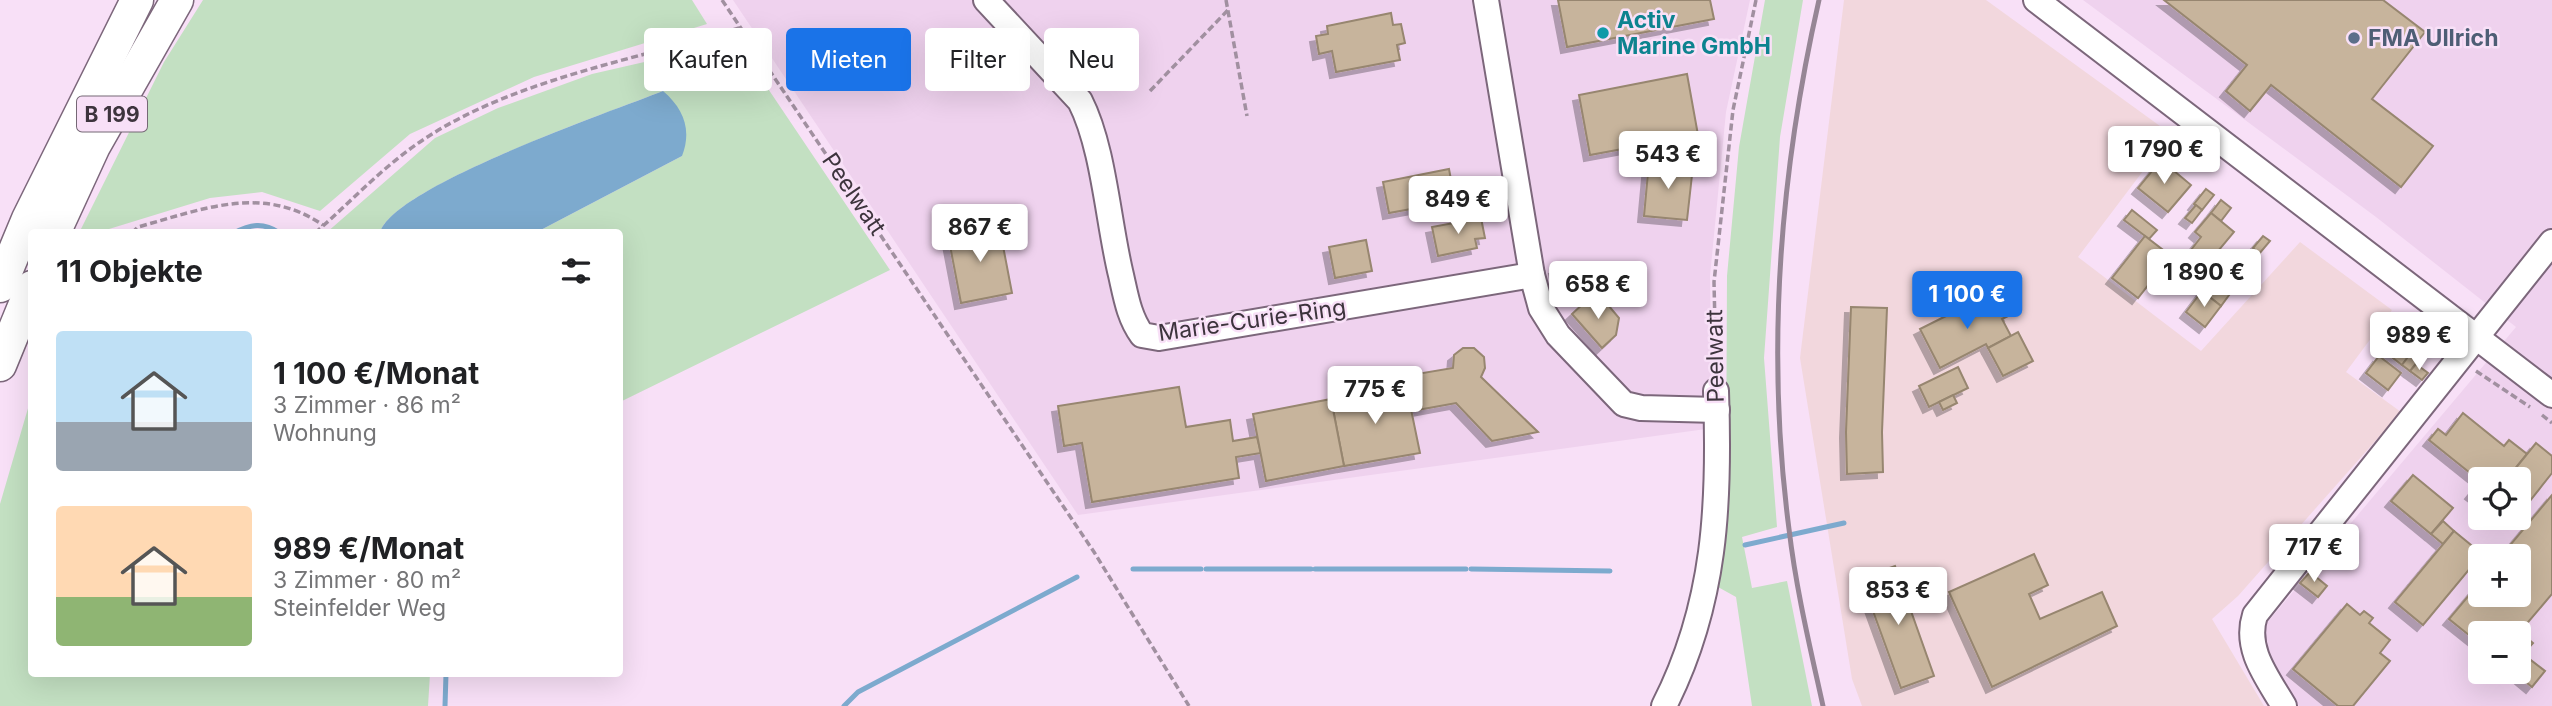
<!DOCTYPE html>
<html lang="de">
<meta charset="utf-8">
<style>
body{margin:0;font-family:Inter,sans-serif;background:#f2f2f2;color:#202124;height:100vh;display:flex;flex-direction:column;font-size:26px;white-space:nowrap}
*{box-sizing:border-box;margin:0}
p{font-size:23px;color:#757577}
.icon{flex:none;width:38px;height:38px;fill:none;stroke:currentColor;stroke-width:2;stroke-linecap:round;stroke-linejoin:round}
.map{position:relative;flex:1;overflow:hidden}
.sheet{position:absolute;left:28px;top:229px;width:595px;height:448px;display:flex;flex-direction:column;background:#fff;border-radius:7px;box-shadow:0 7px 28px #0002}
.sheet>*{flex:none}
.top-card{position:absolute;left:644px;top:28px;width:665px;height:63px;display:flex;gap:14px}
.tools{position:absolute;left:2468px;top:467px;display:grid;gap:14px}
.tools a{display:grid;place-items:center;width:63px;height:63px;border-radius:7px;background:#fff;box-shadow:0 7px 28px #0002;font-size:35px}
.price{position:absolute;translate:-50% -60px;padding:0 16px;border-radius:7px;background:#fff;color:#222;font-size:23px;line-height:46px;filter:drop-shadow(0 2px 4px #0008)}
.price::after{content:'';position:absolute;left:50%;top:42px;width:21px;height:16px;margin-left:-10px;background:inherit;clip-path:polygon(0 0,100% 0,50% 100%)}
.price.current{background:#1a73e8;color:#fff}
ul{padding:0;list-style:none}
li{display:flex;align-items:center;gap:21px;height:175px;padding:0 28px}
li span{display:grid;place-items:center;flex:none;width:196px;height:140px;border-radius:7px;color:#555}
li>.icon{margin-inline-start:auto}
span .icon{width:84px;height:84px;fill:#fffc;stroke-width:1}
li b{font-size:30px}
h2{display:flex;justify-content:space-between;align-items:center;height:84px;padding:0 28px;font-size:30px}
.chip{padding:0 24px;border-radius:7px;background:#fff;box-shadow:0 7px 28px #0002;font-size:24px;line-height:63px}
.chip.current{background:#1a73e8;color:#fff}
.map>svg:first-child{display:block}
.built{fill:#efd2ee;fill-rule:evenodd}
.industrial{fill:#f2d7dd}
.green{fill:#c3e0c2}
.water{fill:#7daace}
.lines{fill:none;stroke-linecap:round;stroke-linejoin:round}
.stream{stroke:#7daace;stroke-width:5}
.building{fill:#c7b49c;stroke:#97866f;stroke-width:2;filter:url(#shadow)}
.minor-casing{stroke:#7c677b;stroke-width:28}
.major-casing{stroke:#7c677b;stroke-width:35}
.path{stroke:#a190a0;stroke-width:3.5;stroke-dasharray:7 3.5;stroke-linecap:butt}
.minor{stroke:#fff;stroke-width:24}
.major{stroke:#fff;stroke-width:32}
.rail{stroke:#968695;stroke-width:5}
.culture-dot{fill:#0f9aa8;stroke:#f8e0f7;stroke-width:2.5}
.service-dot{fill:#5c6f8a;stroke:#f8e0f7;stroke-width:2.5}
.labels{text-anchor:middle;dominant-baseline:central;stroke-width:5;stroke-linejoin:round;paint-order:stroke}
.shield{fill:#f8e0f7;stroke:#756875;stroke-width:2}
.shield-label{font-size:21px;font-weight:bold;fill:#3d343d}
.culture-label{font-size:23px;font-weight:bold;fill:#0d838f;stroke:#f8e0f7;text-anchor:start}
.service-label{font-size:23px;font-weight:bold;fill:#4e5e75;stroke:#f8e0f7;text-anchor:start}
.street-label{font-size:23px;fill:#3d343d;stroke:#f8e0f7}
</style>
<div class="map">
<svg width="2552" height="706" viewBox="0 0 2552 706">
<defs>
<filter id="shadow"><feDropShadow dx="-6" dy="6" stdDeviation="0" flood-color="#0004"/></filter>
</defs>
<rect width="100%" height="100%" fill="#f8e0f7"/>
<!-- built -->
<g class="built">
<polygon points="733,0 1750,0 1726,112 1710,276 1712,417 1706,429 1078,515"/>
<path d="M2083 0H2552V706H2299L2264 648 2266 624 2516 327 2376 217ZM2480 480H2518V518H2480ZM2480 556H2518V595H2480ZM2480 634H2518V672H2480Z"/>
</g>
<!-- industrial -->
<polygon class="industrial" points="1844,0 1986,0 2171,134 2078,257 2201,351 2300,242 2392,310 2346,372 2401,412 2238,596 2212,619 2264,706 1862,706 1852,679 1800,358"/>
<!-- green -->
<g class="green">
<polygon points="203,0 692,0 707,24 534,77 410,134 320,211 262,192 210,198 96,233 79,233 164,62"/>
<polygon points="1765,0 1803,0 1780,137 1764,358 1777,527 1742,537 1752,588 1787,581 1812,706 1752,706 1736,597 1718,587 1726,485 1727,276 1739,147"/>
<path d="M736 41 890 270 620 402V233H535L682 156 663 91C613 111 392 187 380 233H326L435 138 498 108 592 74Z"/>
<polygon points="31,398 32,674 430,674 428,706 0,706 0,504"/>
</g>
<!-- water -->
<path class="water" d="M663 91C684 109 692 130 682 156L535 233H380C391 187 613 111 663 91Z"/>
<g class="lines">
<!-- stream -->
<g class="stream">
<path d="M234 233C251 224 263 222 280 233"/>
<polyline points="1745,545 1844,523"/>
<polyline points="1133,569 1201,569"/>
<polyline points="1206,569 1311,569"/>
<polyline points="1315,569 1466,569"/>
<polyline points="1471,569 1610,571"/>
<polyline points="445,706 446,674"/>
<polyline points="844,706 858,692 1077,577"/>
</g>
</g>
<!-- building -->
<g class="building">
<polygon points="1558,0 1710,0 1714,19 1567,47"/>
<polygon points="2164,0 2383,0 2425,32 2372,99 2433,146 2401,187 2271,85 2250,111 2226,91 2247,65"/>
<polygon points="1391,13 1393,25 1401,24 1405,43 1397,45 1400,60 1336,72 1332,51 1319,54 1316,36 1328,34 1327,26"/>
<polygon points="1687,74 1698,135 1590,155 1579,95"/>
<polygon points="2161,160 2191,185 2168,212 2138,188"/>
<polygon points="1649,162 1693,166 1687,220 1644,216"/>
<polygon points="1449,169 1455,201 1389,213 1383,182"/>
<polygon points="2206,189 2214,195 2202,210 2194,204"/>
<polygon points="2221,200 2231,208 2221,221 2211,213"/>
<polygon points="2196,205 2202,210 2192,223 2185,218"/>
<polygon points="2132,210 2157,230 2149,239 2124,220"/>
<polygon points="2211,213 2234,232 2208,263 2191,250 2201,237 2195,232"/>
<polygon points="1481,218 1485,238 1475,239 1477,248 1438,256 1432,227"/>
<polygon points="999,225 1012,293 961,303 948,235"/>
<polygon points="2145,236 2171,256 2138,298 2112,278"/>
<polygon points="2263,236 2270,241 2259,254 2253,248"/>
<polygon points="1366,240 1372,271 1335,278 1329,247"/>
<polygon points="1573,266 1575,277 1557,279 1555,268"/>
<polygon points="2216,273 2235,287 2221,306 2202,291"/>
<polygon points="2202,291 2221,306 2205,327 2186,312"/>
<polygon points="1991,296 1996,306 2003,303 2010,315 2002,319 2011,336 1988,348 1986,344 1940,368 1920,329 1982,298 1983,301"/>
<polygon points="1603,299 1619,318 1616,335 1602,348 1572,314 1585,302"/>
<polygon points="1851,307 1887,308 1882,432 1883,472 1847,474 1846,432"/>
<polygon points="2390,318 2398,324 2389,337 2380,330"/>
<polygon points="2396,326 2409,336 2405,342 2414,349 2402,365 2380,348"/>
<polygon points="2018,332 2033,361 2003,376 1988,348"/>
<polygon points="2416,346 2425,352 2410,371 2402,365"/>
<polygon points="1463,348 1474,348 1484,357 1485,368 1481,377 1538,432 1492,441 1456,403 1412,411 1405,376 1453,368 1454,355"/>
<polygon points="2379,356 2401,373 2388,390 2366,373"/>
<polygon points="2416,364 2428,373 2422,380 2410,371"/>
<polygon points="1958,367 1968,388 1929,407 1919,386"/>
<polygon points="1406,385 1420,453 1344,466 1331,399"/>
<polygon points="1179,387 1186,427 1230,420 1233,441 1257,437 1261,453 1236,457 1239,478 1092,502 1082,443 1064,446 1058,406"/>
<polygon points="1953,395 1957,403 1943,410 1939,402"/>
<polygon points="1331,399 1344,466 1266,481 1253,414"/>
<polygon points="2463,413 2504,446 2509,440 2527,454 2506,480 2480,481 2429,440 2438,429 2446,435"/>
<polygon points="2536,443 2552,456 2552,473 2518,516 2518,480 2506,480"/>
<polygon points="2413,475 2453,508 2431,534 2391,501"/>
<polygon points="2480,482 2480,500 2471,493"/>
<polygon points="2552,495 2552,594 2518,634 2480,634 2480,644 2449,619 2480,582 2480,595 2518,595 2518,556 2501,556"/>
<polygon points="2443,521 2454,531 2443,544 2431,534"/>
<polygon points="2454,531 2482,554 2423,625 2395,602"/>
<polygon points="2034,554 2048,585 2029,594 2040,619 2102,592 2117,626 1992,687 1949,592"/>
<polygon points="1895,566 1934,676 1901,688 1861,578"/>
<polygon points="2310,572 2327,586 2318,597 2300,583"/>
<polygon points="2347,604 2360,615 2364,611 2373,618 2369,623 2390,640 2380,653 2390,661 2353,706 2338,706 2293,669"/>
<polygon points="2520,632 2533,643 2523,654 2545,671 2532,687 2514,672 2518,672"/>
</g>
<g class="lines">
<!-- minor casing -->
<g class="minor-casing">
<g id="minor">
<path d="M986 0 1080 101C1104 148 1108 222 1121 275 1126 297 1129 317 1142 335L1159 338 1532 275"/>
<polyline points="1486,0 1532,275 1541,308 1558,335 1624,404 1641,408 1717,410"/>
<polyline points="2036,0 2552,395"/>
<path d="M1664 706C1716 604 1720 503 1716 391"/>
<path d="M2284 706C2267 677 2244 649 2255 615L2552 242"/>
</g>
</g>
<!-- major casing -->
<g class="major-casing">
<g id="major">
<polyline points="54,233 94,146 177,0"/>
<polyline points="0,286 28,219 137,0"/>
<polyline points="0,365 32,287"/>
</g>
</g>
<!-- path -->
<g class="path">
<polyline points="722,0 1094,552 1189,706"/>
<polyline points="1226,0 1247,116"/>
<polyline points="1150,91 1228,10"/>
<path d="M132 233 138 227C203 209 263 184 323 225"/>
<path d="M315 233C353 200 386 163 429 136 517 79 642 58 742 27"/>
<polyline points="1716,371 1714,282 1733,110 1756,0"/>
<polyline points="2476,371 2530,407"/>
<polyline points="2542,415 2552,423"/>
</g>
<!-- minor -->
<use href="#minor" class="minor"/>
<!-- major -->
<use href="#major" class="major"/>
<!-- rail -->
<path class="rail" d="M1819 0C1780 172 1766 353 1789 529 1796 589 1810 647 1823 706"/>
</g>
<!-- markers -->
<circle class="culture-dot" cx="1603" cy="33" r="7"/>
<circle class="service-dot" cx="2354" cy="38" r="7"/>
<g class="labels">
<!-- shield labels -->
<rect class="shield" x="77" y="96.5" width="70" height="35" rx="5"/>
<g class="shield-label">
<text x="112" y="114">B 199</text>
</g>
<!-- culture labels -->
<g class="culture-label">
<text x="1617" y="20">Activ<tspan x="1617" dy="26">Marine GmbH</tspan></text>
</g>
<!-- service labels -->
<g class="service-label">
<text x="2368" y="38">FMA Ullrich</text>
</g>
<!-- street labels -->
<g class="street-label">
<text transform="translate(854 194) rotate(56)">Peelwatt</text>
<text transform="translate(1252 320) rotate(-8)">Marie-Curie-Ring</text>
<text transform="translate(1715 356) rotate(-91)">Peelwatt</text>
</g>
</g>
</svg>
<div class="tools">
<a><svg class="icon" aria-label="locate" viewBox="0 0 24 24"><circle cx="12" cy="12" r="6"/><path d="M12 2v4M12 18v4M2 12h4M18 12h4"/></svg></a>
<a>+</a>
<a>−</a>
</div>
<b class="price" style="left:2164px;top:186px">1 790 €</b>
<b class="price" style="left:1668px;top:191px">543 €</b>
<b class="price" style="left:1458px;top:236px">849 €</b>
<b class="price" style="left:980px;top:264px">867 €</b>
<b class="price" style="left:2204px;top:309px">1 890 €</b>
<b class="price" style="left:1598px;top:321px">658 €</b>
<b class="price current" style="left:1967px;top:331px">1 100 €</b>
<b class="price" style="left:2419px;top:372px">989 €</b>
<b class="price" style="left:1375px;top:426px">775 €</b>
<b class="price" style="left:2314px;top:584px">717 €</b>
<b class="price" style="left:1898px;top:627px">853 €</b>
<div class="top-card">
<a class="chip">Kaufen</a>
<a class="chip current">Mieten</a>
<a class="chip">Filter</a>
<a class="chip">Neu</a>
</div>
<section class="sheet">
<h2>11 Objekte<svg class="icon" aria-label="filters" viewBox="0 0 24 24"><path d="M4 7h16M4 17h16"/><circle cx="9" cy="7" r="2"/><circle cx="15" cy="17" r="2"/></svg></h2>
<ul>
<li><span style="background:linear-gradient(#bfe0f5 65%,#9aa5b1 0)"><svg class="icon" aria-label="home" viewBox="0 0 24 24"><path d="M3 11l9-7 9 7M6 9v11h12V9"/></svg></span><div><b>1 100 €/Monat</b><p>3 Zimmer · 86 m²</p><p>Wohnung</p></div></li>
<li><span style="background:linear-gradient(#ffd9b3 65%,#8fb573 0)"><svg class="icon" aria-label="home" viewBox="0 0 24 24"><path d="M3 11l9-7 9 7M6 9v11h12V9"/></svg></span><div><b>989 €/Monat</b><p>3 Zimmer · 80 m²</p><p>Steinfelder Weg</p></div></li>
</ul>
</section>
</div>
